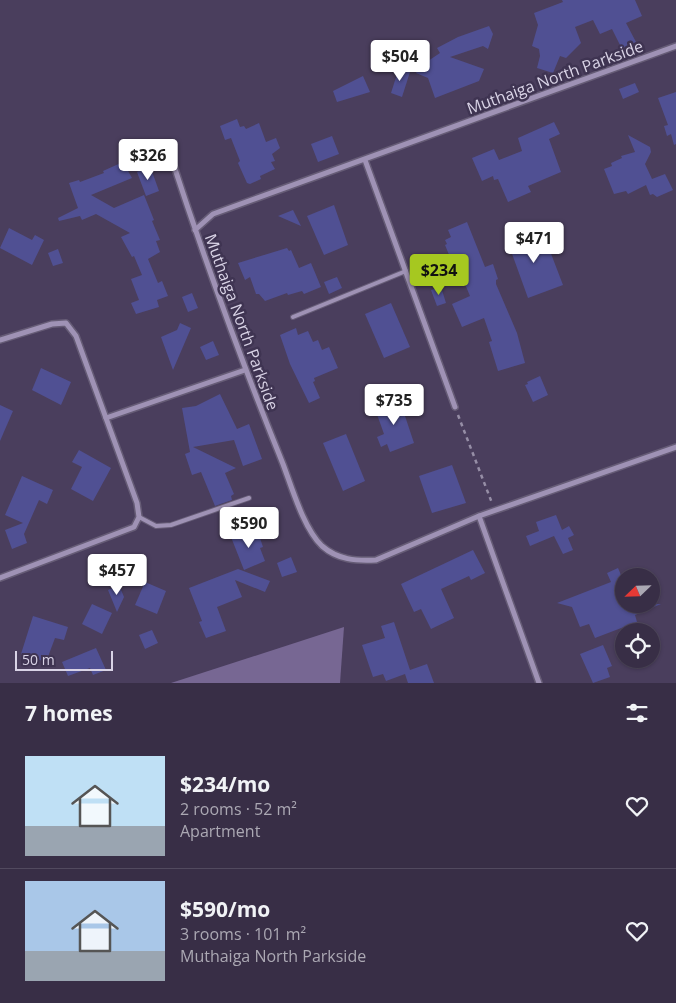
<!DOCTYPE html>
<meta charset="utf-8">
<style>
body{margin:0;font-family:"Open Sans",sans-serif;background:#433a51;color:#f1f3f6;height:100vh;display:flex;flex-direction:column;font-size:19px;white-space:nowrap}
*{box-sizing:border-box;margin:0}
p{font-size:16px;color:#aba8b3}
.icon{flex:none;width:28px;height:28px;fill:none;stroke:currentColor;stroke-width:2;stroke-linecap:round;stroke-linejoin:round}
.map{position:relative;height:683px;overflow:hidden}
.sheet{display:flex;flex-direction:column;background:#382e46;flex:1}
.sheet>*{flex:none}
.needle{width:32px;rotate:247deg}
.buttons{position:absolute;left:615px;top:568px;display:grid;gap:10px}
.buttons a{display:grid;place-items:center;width:45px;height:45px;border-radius:50%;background:#382e46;box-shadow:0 1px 4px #0004,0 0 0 1px #524a5f;font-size:25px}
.scale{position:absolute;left:15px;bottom:12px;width:98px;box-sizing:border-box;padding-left:5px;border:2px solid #d9d3e6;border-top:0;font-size:14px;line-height:18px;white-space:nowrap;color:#d9d3e6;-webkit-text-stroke:4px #3f3452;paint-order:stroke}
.price{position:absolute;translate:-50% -42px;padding:0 11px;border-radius:5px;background:#fff;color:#222;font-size:16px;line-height:32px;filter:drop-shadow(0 1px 2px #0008)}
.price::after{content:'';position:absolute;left:50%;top:30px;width:15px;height:11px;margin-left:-8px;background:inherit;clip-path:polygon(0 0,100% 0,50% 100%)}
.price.active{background:#a6c820;color:#111}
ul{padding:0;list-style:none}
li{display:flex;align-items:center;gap:15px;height:125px;padding:0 25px}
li+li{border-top:1px solid #524a5f}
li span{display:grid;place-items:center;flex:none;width:140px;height:100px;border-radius:0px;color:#555}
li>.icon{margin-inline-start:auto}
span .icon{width:60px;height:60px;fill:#fffc;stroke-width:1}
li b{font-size:21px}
h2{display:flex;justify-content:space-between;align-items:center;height:60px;padding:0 25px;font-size:21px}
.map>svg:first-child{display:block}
.green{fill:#776793}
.building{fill:#505093}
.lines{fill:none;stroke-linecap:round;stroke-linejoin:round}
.service-casing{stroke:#665c76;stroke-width:6}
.minor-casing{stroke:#665c76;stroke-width:8}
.path{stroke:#968ea6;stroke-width:2.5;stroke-dasharray:4 4;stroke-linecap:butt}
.service{stroke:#9f92b5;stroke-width:4}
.minor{stroke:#9f92b5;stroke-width:5}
.labels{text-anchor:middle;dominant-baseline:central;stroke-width:5;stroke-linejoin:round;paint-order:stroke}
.street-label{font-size:16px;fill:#d9d3e6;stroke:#3f3452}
</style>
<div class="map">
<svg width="676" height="683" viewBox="0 0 676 683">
<rect width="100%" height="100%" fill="#4a3e5d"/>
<!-- green -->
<polygon class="green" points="344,627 340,683 171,683"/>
<!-- building -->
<g class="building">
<polygon points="562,0 635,0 642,16 626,23 636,42 622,49 612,29 600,34 593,20 575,27 581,43 566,58 560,56 553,73 537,68 540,56 539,49 532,46 538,25 534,13 563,2"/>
<polygon points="489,26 493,34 488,49 483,46 450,57 484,69 479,81 435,98 428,78 416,73 421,61 425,63 440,53 437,48 458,37"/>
<polygon points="399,68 410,72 402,97 391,93"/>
<polygon points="363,76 370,92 337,102 333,91"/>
<polygon points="635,83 639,92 623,99 619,89"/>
<polygon points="676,92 676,144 674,145 671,134 667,136 664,126 668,125 658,98"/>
<polygon points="237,119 240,127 244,126 246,129 259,123 266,142 276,138 280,148 272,154 275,161 271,162 275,169 260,176 261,179 250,184 247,183 238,163 240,161 231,138 225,140 220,126"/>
<polygon points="554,122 560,134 549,139 561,172 528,186 531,192 508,202 498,179 494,180 493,176 482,181 472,158 494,149 499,160 522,151 518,138"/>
<polygon points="628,135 650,147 651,152 645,164 652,179 665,174 673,190 657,197 653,194 650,195 646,185 628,194 626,191 614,194 604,169 612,166 611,163 622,158 621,156 635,152"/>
<polygon points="332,136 339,154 318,162 311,144"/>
<polygon points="123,162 132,178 91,195 114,208 144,195 154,220 152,221 160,240 156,241 160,252 148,259 158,283 162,281 168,296 157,300 159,307 136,314 131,303 139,300 131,279 142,275 134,256 132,257 121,237 130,233 96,214 82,220 80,216 59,221 58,218 78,208 69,183 79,180 80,182 104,173 103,171"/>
<polygon points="150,166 159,191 146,196 137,172"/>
<polygon points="334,205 348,245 324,255 307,216"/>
<polygon points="293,210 301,226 278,216"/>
<polygon points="467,222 485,267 493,264 498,279 496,280 496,284 517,333 525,363 498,371 489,342 492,341 484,318 462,327 452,304 470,296 457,265 454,267 445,245 447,244 445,240 451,237 448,230"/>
<polygon points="522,227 529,244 545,238 563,285 528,298 511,251 515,249 508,233"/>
<polygon points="9,228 32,240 35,235 44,240 32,265 0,248"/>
<polygon points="287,248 289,251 291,250 299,268 311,263 321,287 304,294 302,291 288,295 287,293 265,301 259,294 256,294 250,277 245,280 238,263"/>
<polygon points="58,249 63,263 53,266 48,253"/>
<polygon points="337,277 342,288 329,294 324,282"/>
<polygon points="441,287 446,303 437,306 431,290"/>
<polygon points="192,293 198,308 188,312 182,297"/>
<polygon points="391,303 410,347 384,358 365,314"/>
<polygon points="180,323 191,328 173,370 161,337 177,330"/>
<polygon points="296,328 298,335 308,331 313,342 318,340 322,350 329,347 338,368 314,378 315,381 313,382 320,398 309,403 290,364 280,335"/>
<polygon points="213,341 219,355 206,360 200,347"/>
<polygon points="41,368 71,382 61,405 32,390"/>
<polygon points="540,376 548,395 533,402 525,385 528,384 527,382"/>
<polygon points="220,394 237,429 249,424 262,459 243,466 234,440 193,447 236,468 225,473 234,494 231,496 232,500 215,506 201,472 192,475 185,454 190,452 182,408 196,406"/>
<polygon points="399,398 414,443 390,452 387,444 381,447 377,437 384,434 374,406"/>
<polygon points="0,405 13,411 0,441"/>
<polygon points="346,434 365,481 343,491 323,443"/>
<polygon points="79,450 111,468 93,501 71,489 82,467 72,462"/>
<polygon points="452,465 466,503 432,513 419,476"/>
<polygon points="22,476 53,490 47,504 39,500 24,534 27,543 12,549 5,530 23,523 5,515"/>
<polygon points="556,515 562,530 569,526 574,535 568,538 573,550 563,554 554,536 530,546 526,536 539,531 536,522"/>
<polygon points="249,530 252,535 258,532 263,547 260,548 265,561 244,570 231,537"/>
<polygon points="473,550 485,573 471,580 469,576 441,589 454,618 431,629 421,609 414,612 401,584"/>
<polygon points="291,557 297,572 282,577 277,563"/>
<polygon points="618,568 624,582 624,604 661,604 635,615 637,622 595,638 589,624 580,627 572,607 557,603 611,582 607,573"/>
<polygon points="238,569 270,581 265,592 235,580 242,597 217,607 226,631 206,638 199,622 202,621 189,588"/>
<polygon points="145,582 166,591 157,614 135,605"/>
<polygon points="119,585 124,597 117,612 108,590"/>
<polygon points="92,604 112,613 102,634 82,624"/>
<polygon points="33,616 68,627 64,640 55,638 46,662 21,654"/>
<polygon points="394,622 410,670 427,664 434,683 408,683 405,674 386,681 383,674 373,677 362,645 385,638 381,626"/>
<polygon points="152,630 158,643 145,649 139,635"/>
<polygon points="603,645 612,666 607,668 610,677 593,683 580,654"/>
<polygon points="96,648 106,670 93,675 90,668 68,676 62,662"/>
</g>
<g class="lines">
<!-- service casing -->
<g class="service-casing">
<g id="service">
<polyline points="293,317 406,271"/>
<polyline points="139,517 156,526 171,525 249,498"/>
</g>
</g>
<!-- minor casing -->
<g class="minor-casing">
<g id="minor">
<path d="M171 157C205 261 242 363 283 464 292 488 304 529 322 546 338 560 356 561 376 560L479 516 676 447"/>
<polyline points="365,160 455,407"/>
<polyline points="195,230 213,214 676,46"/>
<polyline points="0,340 52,324 66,323 76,336 137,503 139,517 134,527 0,578"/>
<polyline points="106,418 245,370"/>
<polyline points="479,516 539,683"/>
</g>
</g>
<!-- path -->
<polyline class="path" points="458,415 492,503"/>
<!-- service -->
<use href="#service" class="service"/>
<!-- minor -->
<use href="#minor" class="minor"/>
</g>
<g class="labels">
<!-- street labels -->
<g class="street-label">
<text transform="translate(555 77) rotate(-20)">Muthaiga North Parkside</text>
<text transform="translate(242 322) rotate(70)">Muthaiga North Parkside</text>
</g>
</g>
</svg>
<div class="buttons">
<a><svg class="needle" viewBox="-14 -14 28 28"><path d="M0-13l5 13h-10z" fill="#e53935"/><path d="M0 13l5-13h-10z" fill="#aba8b3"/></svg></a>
<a><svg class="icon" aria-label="locate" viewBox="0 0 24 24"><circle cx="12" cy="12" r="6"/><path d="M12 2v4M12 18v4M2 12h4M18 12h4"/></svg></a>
</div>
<div class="scale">50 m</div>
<b class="price" style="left:400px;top:82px">$504</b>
<b class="price" style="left:148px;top:181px">$326</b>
<b class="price" style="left:534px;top:264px">$471</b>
<b class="price active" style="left:439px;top:296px">$234</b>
<b class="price" style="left:394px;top:426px">$735</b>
<b class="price" style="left:249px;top:549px">$590</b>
<b class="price" style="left:117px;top:596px">$457</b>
</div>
<section class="sheet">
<h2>7 homes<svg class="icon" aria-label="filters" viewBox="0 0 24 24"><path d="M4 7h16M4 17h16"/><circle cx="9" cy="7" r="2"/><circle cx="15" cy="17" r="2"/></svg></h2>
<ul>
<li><span style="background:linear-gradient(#bfe0f5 70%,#9aa5b1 0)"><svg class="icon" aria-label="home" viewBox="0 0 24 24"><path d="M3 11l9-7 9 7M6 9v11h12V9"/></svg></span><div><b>$234/mo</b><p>2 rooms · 52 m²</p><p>Apartment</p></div><svg class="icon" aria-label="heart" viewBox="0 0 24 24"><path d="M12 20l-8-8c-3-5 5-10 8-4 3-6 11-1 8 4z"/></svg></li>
<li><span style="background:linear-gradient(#a9c7e8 70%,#9aa5b1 0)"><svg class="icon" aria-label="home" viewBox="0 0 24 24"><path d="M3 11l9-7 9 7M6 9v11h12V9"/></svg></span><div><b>$590/mo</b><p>3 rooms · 101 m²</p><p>Muthaiga North Parkside</p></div><svg class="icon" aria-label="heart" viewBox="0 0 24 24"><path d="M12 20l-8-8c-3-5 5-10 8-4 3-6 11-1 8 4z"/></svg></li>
</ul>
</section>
